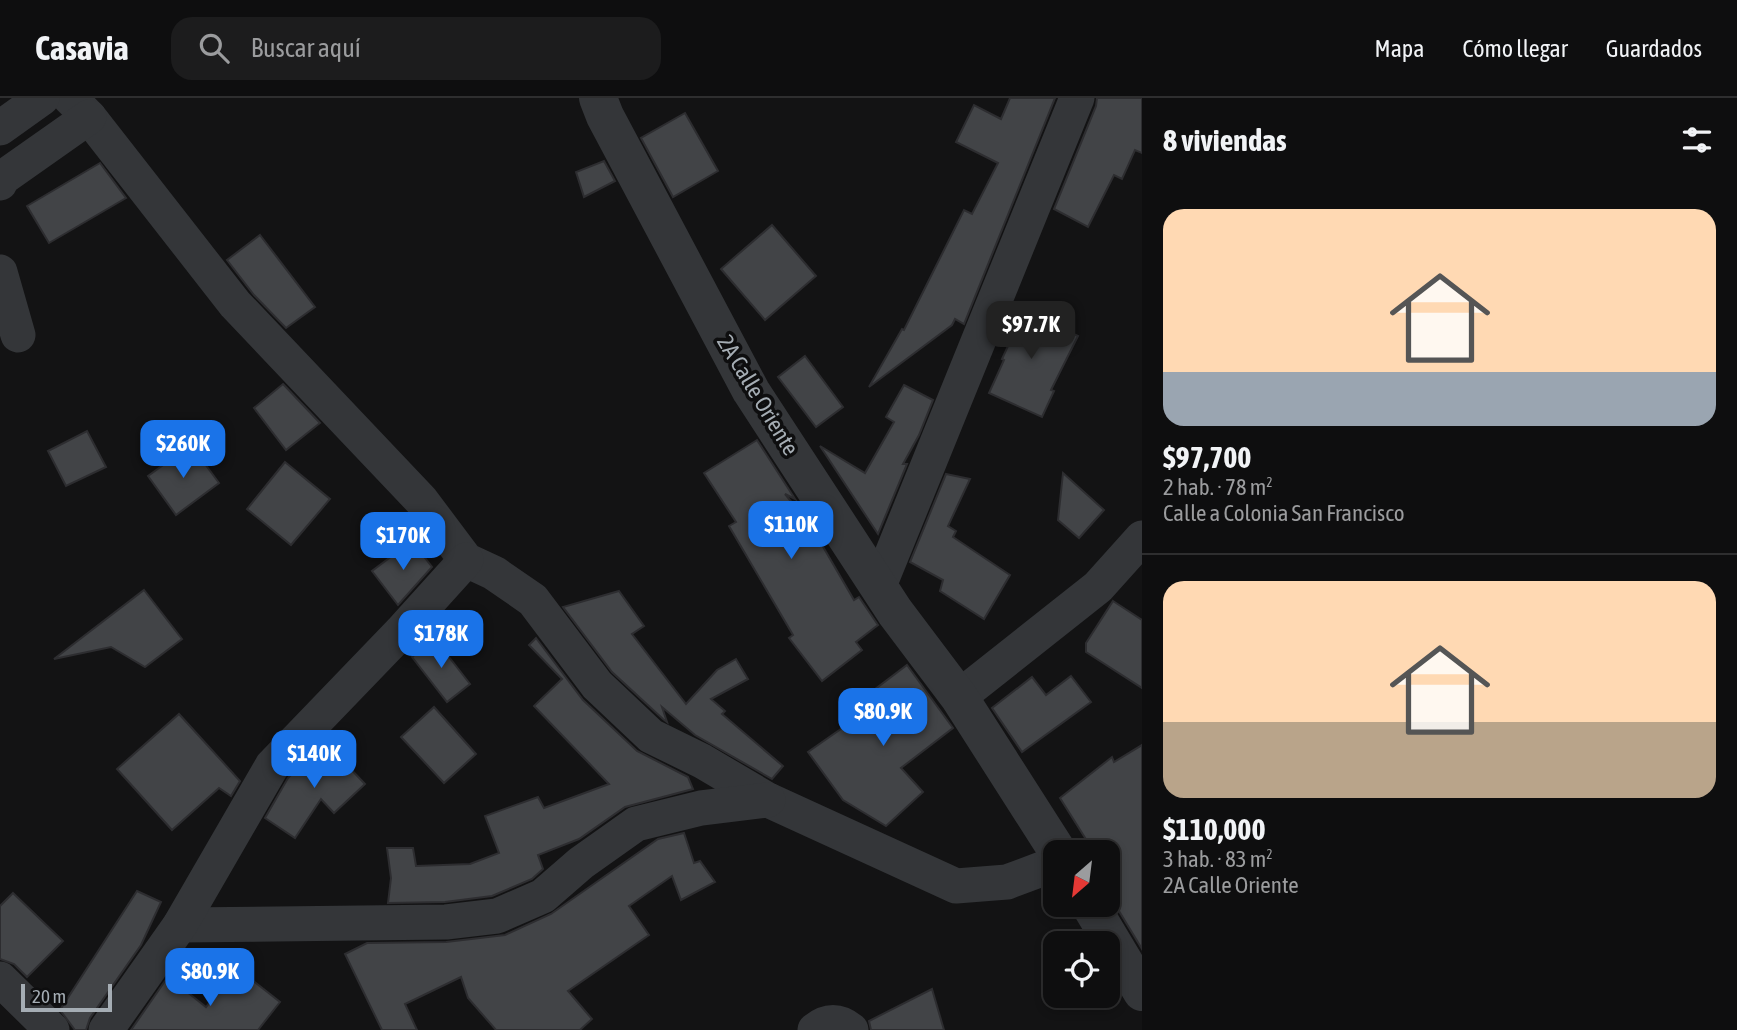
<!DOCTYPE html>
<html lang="es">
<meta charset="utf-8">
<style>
body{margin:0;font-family:"Asap Condensed",sans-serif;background:#1c1c1d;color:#f1f3f6;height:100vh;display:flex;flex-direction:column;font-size:26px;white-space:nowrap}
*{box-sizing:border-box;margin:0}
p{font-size:23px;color:#9b9c9e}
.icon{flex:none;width:38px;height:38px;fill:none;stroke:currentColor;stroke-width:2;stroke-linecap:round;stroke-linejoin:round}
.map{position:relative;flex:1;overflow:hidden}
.panel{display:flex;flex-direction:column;background:#0e0e0f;width:595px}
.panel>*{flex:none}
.needle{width:46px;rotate:208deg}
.tools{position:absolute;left:1043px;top:742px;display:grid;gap:14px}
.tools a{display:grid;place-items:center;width:77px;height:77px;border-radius:14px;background:#0e0e0f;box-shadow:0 4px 10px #0003,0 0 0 2px #2e2e2f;font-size:35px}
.scale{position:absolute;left:21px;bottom:18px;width:91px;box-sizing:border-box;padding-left:7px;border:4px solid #a5adb4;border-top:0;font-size:19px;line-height:24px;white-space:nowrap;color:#a5adb4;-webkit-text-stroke:5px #0e0e0f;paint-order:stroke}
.price{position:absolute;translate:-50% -60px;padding:0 16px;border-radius:14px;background:#1a73e8;color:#fff;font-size:23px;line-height:46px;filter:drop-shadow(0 2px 4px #0008)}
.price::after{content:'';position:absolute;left:50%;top:42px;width:21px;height:16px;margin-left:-10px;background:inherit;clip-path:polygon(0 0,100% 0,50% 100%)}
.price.active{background:#222;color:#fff}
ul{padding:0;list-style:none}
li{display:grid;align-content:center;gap:14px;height:371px;padding:0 21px}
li+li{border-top:2px solid #2e2e2f}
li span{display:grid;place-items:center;height:217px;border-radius:21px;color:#555}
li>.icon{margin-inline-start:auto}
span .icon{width:126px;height:126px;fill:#fffc;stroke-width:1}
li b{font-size:30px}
h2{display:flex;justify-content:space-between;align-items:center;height:84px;padding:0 21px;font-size:30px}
header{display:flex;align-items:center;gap:42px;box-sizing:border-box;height:98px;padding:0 35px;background:#0e0e0f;border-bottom:2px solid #2e2e2f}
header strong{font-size:33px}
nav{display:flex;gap:38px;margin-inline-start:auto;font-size:24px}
.search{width:490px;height:63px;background:#1c1c1d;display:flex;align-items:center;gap:18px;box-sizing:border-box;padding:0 24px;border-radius:21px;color:#9b9c9e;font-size:26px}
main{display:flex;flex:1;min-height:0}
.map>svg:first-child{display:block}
.building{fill:#424447;stroke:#2d2d30;stroke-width:2}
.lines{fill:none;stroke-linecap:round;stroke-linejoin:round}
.minor{stroke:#343639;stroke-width:35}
.tertiary{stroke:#343639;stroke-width:38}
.labels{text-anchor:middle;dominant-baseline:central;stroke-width:7;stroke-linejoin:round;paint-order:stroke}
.street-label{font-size:23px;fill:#a5adb4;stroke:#0e0e0f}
</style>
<header>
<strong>Casavia</strong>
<div class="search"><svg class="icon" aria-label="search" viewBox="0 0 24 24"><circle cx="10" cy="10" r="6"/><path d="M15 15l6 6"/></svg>Buscar aquí</div>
<nav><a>Mapa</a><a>Cómo llegar</a><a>Guardados</a></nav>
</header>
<main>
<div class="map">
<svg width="1142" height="932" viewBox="0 0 1142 932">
<rect width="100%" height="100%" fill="#131314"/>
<!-- building -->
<g class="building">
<polygon points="1010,0 1055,0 964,226 955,221 952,227 869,289 902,231 904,232 964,112 972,116 998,65 956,44 974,7 1001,21"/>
<polygon points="1097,0 1142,0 1142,55 1135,52 1122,81 1114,77 1088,129 1054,111 1096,8"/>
<polygon points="685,15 718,73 673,99 641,40"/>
<polygon points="604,63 615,83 584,99 576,74"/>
<polygon points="100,65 126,100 49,145 27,108"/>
<polygon points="772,127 816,178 765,222 721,171"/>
<polygon points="260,137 315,209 286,230 254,197 227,162"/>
<polygon points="1014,208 1078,238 1051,292 1054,293 1042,319 989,295 1004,262 1002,261 1008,248 1000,244"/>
<polygon points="805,258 843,309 816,329 778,279"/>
<polygon points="283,286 320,325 286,352 254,310"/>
<polygon points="904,287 933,302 919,337 903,366 907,366 878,436 820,348 865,375 894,324 886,319"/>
<polygon points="87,333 106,369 66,388 48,353"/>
<polygon points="757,342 795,401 785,396 811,428 854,502 859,499 878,527 856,544 862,552 822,583 789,540 793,537 729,428 736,424 704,375"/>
<polygon points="191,347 219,385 176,417 148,378"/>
<polygon points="285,364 330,401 291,447 247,411"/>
<polygon points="1063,375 1104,412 1079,440 1058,422"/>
<polygon points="946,376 970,381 948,428 956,433 953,439 1010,477 984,521 940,493 943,482 910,464"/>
<polygon points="412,443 432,469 398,507 372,473"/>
<polygon points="144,492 182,541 145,569 111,549 54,561"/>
<polygon points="619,493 644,528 632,536 686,606 717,572 736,561 748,581 711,601 725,613 722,616 783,668 772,681 695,637 662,609 667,624 663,621 612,574 563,509"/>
<polygon points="1113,503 1142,522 1142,590 1086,554 1086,545"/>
<polygon points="536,540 583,602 637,653 688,679 693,691 625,709 579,741 538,757 543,771 532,781 492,798 445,804 388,805 391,780 387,750 413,750 416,768 470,766 499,755 485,718 538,699 544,710 609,686 534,608 562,581 529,547"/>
<polygon points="435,541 470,586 447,604 412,559"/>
<polygon points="907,567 953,630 901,670 923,694 886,728 843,702 808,654 878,605 870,595"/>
<polygon points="1071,578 1091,604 1022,654 992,610 1032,579 1046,597"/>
<polygon points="434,609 476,656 444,685 401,639"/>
<polygon points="179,616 240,683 231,698 219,690 172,732 117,671"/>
<polygon points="324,643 365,686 334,715 321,701 295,740 265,720 288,680"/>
<polygon points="1142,647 1142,851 1108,795 1108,754 1094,754 1060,700 1112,659 1114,664"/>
<polygon points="684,735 694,765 700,763 715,784 681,802 672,778 629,808 649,837 568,893 592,921 580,932 496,932 468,900 461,879 405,906 417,932 382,932 345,856 367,845 446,844 505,837 551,816 658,741"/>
<polygon points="137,793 161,804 141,847 90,920 86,932 75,932 60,912"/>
<polygon points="13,795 63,843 27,879 14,866 0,861 0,808"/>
<polygon points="237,870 280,904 258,932 131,932 165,883 173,888 176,885 206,909"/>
<polygon points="932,891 944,932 871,932 869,923"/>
</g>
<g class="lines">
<!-- minor -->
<g class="minor">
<polyline points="70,0 89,19 235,206 421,402 466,462 494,475 533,502 597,587 651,638 702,663 768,702 956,788 1007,784 1055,766"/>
<polyline points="0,30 42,0"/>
<polyline points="0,85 1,81 89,19"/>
<polyline points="0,174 18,237"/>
<polyline points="879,488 1077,0"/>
<polyline points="959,599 1098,489 1142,440"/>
<polyline points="180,827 446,824 497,818 543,798 581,765 636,726 701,710 768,702"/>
<polyline points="0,881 52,932"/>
<polyline points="106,932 180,827 272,668 401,534 466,462"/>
<path d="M815 932C827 922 839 922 851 932"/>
</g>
<!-- tertiary -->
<g class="tertiary">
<polyline points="598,0 605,18 751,293 895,514 959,599 1058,754"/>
<polyline points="1090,807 1142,894"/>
</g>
</g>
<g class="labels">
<!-- street labels -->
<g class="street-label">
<text transform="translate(758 297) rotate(59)">2A Calle Oriente</text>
</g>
</g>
</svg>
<div class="tools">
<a><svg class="needle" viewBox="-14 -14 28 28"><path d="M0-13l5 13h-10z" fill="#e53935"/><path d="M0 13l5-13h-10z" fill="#9b9c9e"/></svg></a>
<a><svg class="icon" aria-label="locate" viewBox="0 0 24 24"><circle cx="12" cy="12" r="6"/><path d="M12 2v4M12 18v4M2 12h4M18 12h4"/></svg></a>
</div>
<div class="scale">20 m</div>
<b class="price active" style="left:1031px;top:263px">$97.7K</b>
<b class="price" style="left:183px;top:382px">$260K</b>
<b class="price" style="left:791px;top:463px">$110K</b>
<b class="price" style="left:403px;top:474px">$170K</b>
<b class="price" style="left:441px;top:572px">$178K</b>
<b class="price" style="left:883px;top:650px">$80.9K</b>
<b class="price" style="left:314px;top:692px">$140K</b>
<b class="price" style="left:210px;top:910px">$80.9K</b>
</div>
<section class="panel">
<h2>8 viviendas<svg class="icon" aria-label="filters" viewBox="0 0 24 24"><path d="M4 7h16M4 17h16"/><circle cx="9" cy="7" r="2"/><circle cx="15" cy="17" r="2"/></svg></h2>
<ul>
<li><span style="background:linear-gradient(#ffd9b3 75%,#9aa5b1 0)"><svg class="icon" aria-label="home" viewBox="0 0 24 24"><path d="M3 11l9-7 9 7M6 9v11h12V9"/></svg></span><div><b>$97,700</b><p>2 hab. · 78 m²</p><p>Calle a Colonia San Francisco</p></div></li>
<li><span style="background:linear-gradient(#ffd9b3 65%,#b9a48a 0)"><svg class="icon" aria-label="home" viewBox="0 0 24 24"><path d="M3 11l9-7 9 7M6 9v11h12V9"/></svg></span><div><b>$110,000</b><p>3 hab. · 83 m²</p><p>2A Calle Oriente</p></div></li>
</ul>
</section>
</main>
